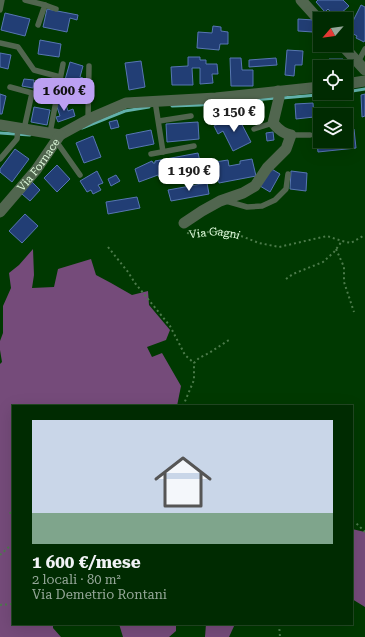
<!DOCTYPE html>
<html lang="it">
<meta charset="utf-8">
<style>
body{margin:0;font-family:"Roboto Serif",serif;background:#0e3710;color:#f1f3f6;height:100vh;display:flex;flex-direction:column;font-size:15px;white-space:nowrap}
*{box-sizing:border-box;margin:0}
p{font-size:13px;color:#95a799}
.icon{flex:none;width:22px;height:22px;fill:none;stroke:currentColor;stroke-width:2;stroke-linecap:round;stroke-linejoin:round}
.map{position:relative;flex:1;overflow:hidden}
.drawer{position:absolute;left:12px;top:405px;width:341px;height:220px;display:flex;flex-direction:column;background:#002b01;border-radius:0px;box-shadow:0 4px 16px #0002,0 0 0 1px #224723}
.drawer>*{flex:none}
.needle{width:26px;rotate:242deg}
.tools{position:absolute;left:313px;top:12px;display:grid;gap:8px}
.tools a{display:grid;place-items:center;width:40px;height:40px;border-radius:0px;background:#002b01;box-shadow:0 4px 16px #0002,0 0 0 1px #224723;font-size:20px}
.price{position:absolute;translate:-50% -34px;padding:0 9px;border-radius:8px;background:#fff;color:#222;font-size:13px;line-height:26px;filter:drop-shadow(0 1px 2px #0008)}
.price::after{content:'';position:absolute;left:50%;top:24px;width:12px;height:9px;margin-left:-6px;background:inherit;clip-path:polygon(0 0,100% 0,50% 100%)}
.price.selected{background:#bca0f2;color:#111}
ul{padding:0;list-style:none}
li{display:grid;align-content:center;gap:8px;height:212px;padding:0 20px}
li+li{border-top:1px solid #224723}
li span{display:grid;place-items:center;height:124px;border-radius:0px;color:#555}
li>.icon{margin-inline-start:auto}
span .icon{width:72px;height:72px;fill:#fffc;stroke-width:1}
li b{font-size:17px}
.map>svg:first-child{display:block}
.forest{fill:#754b7a}
.lines{fill:none;stroke-linecap:round;stroke-linejoin:round}
.stream{stroke:#62b0ab;stroke-width:3}
.building{fill:#223e75;stroke:#5776b2}
.path{stroke:#4c7b4b;stroke-width:2;stroke-dasharray:2 3;stroke-linecap:butt}
.lane{stroke:#51664f;stroke-width:5.5}
.street{stroke:#51664f;stroke-width:11}
.labels{text-anchor:middle;dominant-baseline:central;stroke-width:3;stroke-linejoin:round;paint-order:stroke}
.street-label{font-size:11px;fill:#e0fcdd;stroke:#003901}
</style>
<div class="map">
<svg width="365" height="637" viewBox="0 0 365 637">
<rect width="100%" height="100%" fill="#003901"/>
<!-- forest -->
<g class="forest">
<polygon points="33,249 34,275 32,288 54,287 58,269 91,259 96,275 111,283 132,295 148,291 149,305 170,330 166,340 147,347 152,357 162,353 181,386 177,406 13,406 13,624 53,624 53,628 61,637 0,637 0,364 2,362 0,350 0,341 3,333 3,306 11,288 9,273 19,265"/>
<polygon points="352,529 365,532 365,607 352,599"/>
<polygon points="119,624 176,624 176,631 169,637 123,637"/>
<polygon points="206,624 235,624 229,637 205,637"/>
</g>
<g class="lines">
<!-- stream -->
<g class="stream">
<polyline points="346,92 365,89"/>
<polyline points="282,98 341,93"/>
<polyline points="172,106 200,105 276,98"/>
<polyline points="82,128 125,111 149,107"/>
<polyline points="0,133 30,135"/>
</g>
</g>
<!-- building -->
<g class="building">
<polygon points="318,0 343,0 349,6 339,15 337,13 334,16 328,9 325,12 316,2"/>
<polygon points="361,5 365,7 365,40 364,42 356,38 357,36 348,31"/>
<polygon points="47,9 78,15 77,20 70,18 67,32 43,27"/>
<polygon points="5,13 30,19 25,36 1,30"/>
<polygon points="298,19 314,20 313,32 298,31"/>
<polygon points="213,26 221,27 221,31 228,32 228,44 220,44 219,50 197,48 198,32 212,33"/>
<polygon points="40,40 61,44 59,57 38,54"/>
<polygon points="287,50 303,51 302,65 295,65 294,76 285,75"/>
<polygon points="0,53 11,55 8,69 0,67"/>
<polygon points="188,57 200,57 200,60 206,60 206,64 217,64 218,74 212,74 213,83 200,84 200,68 192,68 193,85 172,85 171,67 188,66"/>
<polygon points="230,58 241,58 242,70 253,70 253,86 231,86"/>
<polygon points="276,58 277,65 249,67 249,60"/>
<polygon points="329,59 343,59 342,67 329,67"/>
<polygon points="141,61 145,87 129,90 125,63"/>
<polygon points="70,62 83,66 80,77 83,78 80,92 63,87"/>
<polygon points="313,66 325,67 320,67 320,78 313,77"/>
<polygon points="24,79 34,80 33,88 22,86"/>
<polygon points="41,79 53,82 50,97 38,94"/>
<polygon points="0,94 6,96 2,114 0,114"/>
<polygon points="365,94 365,116 362,117 361,95"/>
<polygon points="65,101 68,111 73,109 75,116 58,122 56,117 60,116 56,104"/>
<polygon points="313,103 314,117 296,119 295,104"/>
<polygon points="34,107 50,110 47,125 31,122"/>
<polygon points="237,115 251,142 233,151 223,131 218,134 214,126"/>
<polygon points="117,120 119,127 111,129 109,122"/>
<polygon points="198,122 199,139 167,142 166,124"/>
<polygon points="346,129 354,129 356,148 318,152 316,133 320,132 320,141 346,141"/>
<polygon points="151,130 154,144 129,149 126,135"/>
<polygon points="273,132 274,140 267,141 266,133"/>
<polygon points="93,136 101,157 84,163 76,143"/>
<polygon points="15,149 29,159 12,182 0,172 0,169"/>
<polygon points="198,153 202,170 159,177 158,175 139,182 135,169 152,161 153,163 155,163 155,161"/>
<polygon points="252,159 256,176 219,183 215,162 228,160 229,166 240,164 240,161"/>
<polygon points="57,165 70,179 57,192 44,178"/>
<polygon points="270,168 280,174 270,192 260,186"/>
<polygon points="97,171 103,183 98,185 101,190 93,194 91,190 87,192 80,181"/>
<polygon points="291,171 307,173 306,191 290,189"/>
<polygon points="116,175 120,181 111,186 108,179"/>
<polygon points="32,182 40,190 30,201 22,194"/>
<polygon points="207,183 209,194 171,201 168,190"/>
<polygon points="137,197 140,208 108,214 106,202"/>
<polygon points="25,214 38,226 22,243 9,231"/>
</g>
<g class="lines">
<!-- path -->
<g class="path">
<path id="s1" d="M187 233 192 234 217 231 236 234 259 243 279 247 327 236 342 241 351 243 365 235"/>
<polyline points="108,247 128,272 135,283 170,326 185,355 194,363"/>
<polyline points="336,249 344,267 344,282 354,312"/>
<polyline points="286,279 293,274 323,262 334,252 342,241"/>
<polyline points="183,406 194,380 194,363 199,358 209,353 229,340"/>
<polyline points="10,512 13,519"/>
<polyline points="352,522 356,523 365,532"/>
<polyline points="0,555 9,547 13,545"/>
<polyline points="0,605 13,604"/>
<polyline points="279,624 280,637"/>
</g>
<!-- lane -->
<g class="lane">
<polyline points="25,0 45,5 38,25"/>
<polyline points="45,5 56,9"/>
<polyline points="0,10 2,0"/>
<polyline points="0,43 18,47 34,70 60,77"/>
<polyline points="358,62 365,49"/>
<polyline points="10,87 32,93 24,129"/>
<polyline points="155,101 163,152"/>
<polyline points="88,120 89,66"/>
<polyline points="159,121 191,116"/>
<polyline points="254,129 273,123"/>
<polyline points="50,133 63,64"/>
<polyline points="291,135 310,135"/>
<polyline points="56,141 80,175"/>
<polyline points="151,154 194,146"/>
<polyline points="0,159 17,139 18,128"/>
<polyline points="226,201 247,207 262,206 275,200 286,189 288,174"/>
</g>
<!-- street -->
<g class="street">
<polyline points="301,0 320,21"/>
<polyline points="342,45 365,70"/>
<polyline points="346,84 365,81"/>
<polyline points="0,125 60,135 91,118 126,103 216,98 320,87"/>
<path id="s2" d="M0 212 36 170 60 135"/>
<path d="M184 223 202 211 220 201 243 193 255 186 267 168 286 149 291 135C283 134 278 129 273 123L279 98 278 91"/>
</g>
</g>
<g class="labels">
<!-- street labels -->
<g class="street-label">
<text stroke="none"><textPath href="#s2" startOffset="61">Via Fornace</textPath></text>
<text stroke="none"><textPath href="#s1" startOffset="28">Via Gagni</textPath></text>
</g>
</g>
</svg>
<div class="tools">
<a><svg class="needle" viewBox="-14 -14 28 28"><path d="M0-13l5 13h-10z" fill="#e53935"/><path d="M0 13l5-13h-10z" fill="#95a799"/></svg></a>
<a><svg class="icon" aria-label="locate" viewBox="0 0 24 24"><circle cx="12" cy="12" r="6"/><path d="M12 2v4M12 18v4M2 12h4M18 12h4"/></svg></a>
<a><svg class="icon" aria-label="layers" viewBox="0 0 24 24"><path d="M12 4l9 5-9 5-9-5zM3 14l9 5 9-5"/></svg></a>
</div>
<b class="price selected" style="left:64px;top:112px">1 600 €</b>
<b class="price" style="left:234px;top:133px">3 150 €</b>
<b class="price" style="left:189px;top:192px">1 190 €</b>
<section class="drawer">
<ul>
<li><span style="background:linear-gradient(#c9d6e8 75%,#7fa58c 0)"><svg class="icon" aria-label="home" viewBox="0 0 24 24"><path d="M3 11l9-7 9 7M6 9v11h12V9"/></svg></span><div><b>1 600 €/mese</b><p>2 locali · 80 m²</p><p>Via Demetrio Rontani</p></div></li>
</ul>
</section>
</div>
